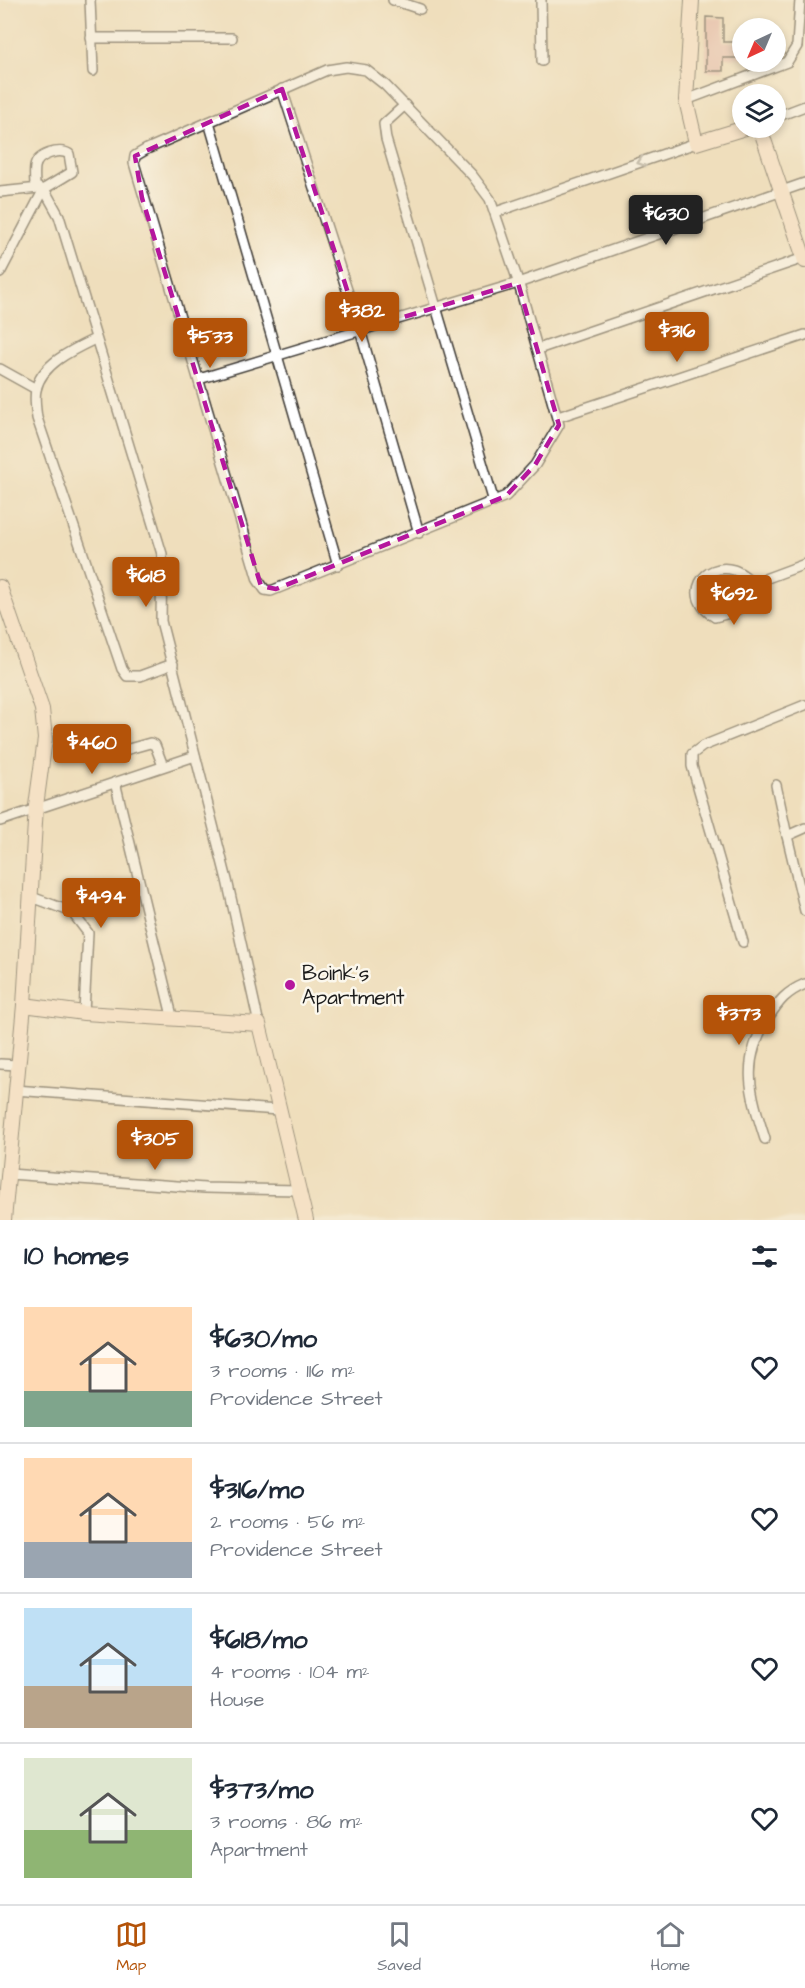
<!DOCTYPE html>
<meta charset="utf-8">
<style>
body{margin:0;font-family:"Architects Daughter",sans-serif;background:#f2f2f3;color:#1f2937;height:100vh;display:flex;flex-direction:column;font-size:22px;white-space:nowrap}
*{box-sizing:border-box;margin:0}
p{font-size:20px;color:#747a83}
.icon{flex:none;width:33px;height:33px;fill:none;stroke:currentColor;stroke-width:2;stroke-linecap:round;stroke-linejoin:round}
.map{position:relative;height:1220px;overflow:hidden}
.sheet{display:flex;flex-direction:column;background:#fff;flex:1}
.sheet>*{flex:none}
.needle{width:39px;rotate:224deg}
.tools{position:absolute;left:732px;top:18px;display:grid;gap:12px}
.tools a{display:grid;place-items:center;width:54px;height:54px;border-radius:50%;background:#fff;box-shadow:0 3px 9px #0003;font-size:30px}
.price{position:absolute;translate:-50% -51px;padding:0 14px;border-radius:6px;background:#b45309;color:#fff;font-size:20px;line-height:39px;filter:drop-shadow(0 2px 3px #0008)}
.price::after{content:'';position:absolute;left:50%;top:36px;width:18px;height:14px;margin-left:-9px;background:inherit;clip-path:polygon(0 0,100% 0,50% 100%)}
.price.current{background:#222;color:#fff}
ul{padding:0;list-style:none}
li{display:flex;align-items:center;gap:18px;height:150px;padding:0 24px}
li+li{border-top:2px solid #e0e1e3}
li span{display:grid;place-items:center;flex:none;width:168px;height:120px;border-radius:0px;color:#555}
li>.icon{margin-inline-start:auto}
span .icon{width:72px;height:72px;fill:#fffc;stroke-width:1}
li b{font-size:26px}
h2{display:flex;justify-content:space-between;align-items:center;height:72px;padding:0 24px;font-size:26px}
.tabs{display:flex;justify-content:space-around;align-items:center;height:84px;border-top:2px solid #e0e1e3;background:#fff;font-size:16px;color:#747a83}
.tabs a{display:grid;justify-items:center;gap:3px}
.tabs .current{color:#b45309}
.map>svg:first-child{display:block}
.building{fill:#e2aca4}
.lines{fill:none;stroke-linecap:round;stroke-linejoin:round}
.street-casing{stroke:#3c3934;stroke-width:12}
.secondary-casing{stroke:#3c3934;stroke-width:16}
.street{stroke:#fff;stroke-width:9}
.secondary{stroke:#fce5d0;stroke-width:14}
.oneway{stroke:#999}
.marked{fill:none;stroke:#b5179e;stroke-width:4.5;stroke-dasharray:12 8;stroke-linejoin:round}
.poi-dot{fill:#b5179e;stroke:#fbf7ec;stroke-width:2}
.labels{text-anchor:middle;dominant-baseline:central;stroke-width:5;stroke-linejoin:round;paint-order:stroke}
.poi-label{font-size:21px;fill:#1c1c1c;stroke:#fbf7ec;text-anchor:start}
</style>
<div class="map">
<svg width="805" height="1220" viewBox="0 0 805 1220">
<rect width="100%" height="100%" fill="#fbf7ec"/>
<filter id="ink" filterUnits="userSpaceOnUse"><feTurbulence type="fractalNoise" baseFrequency=".0167" numOctaves="2"/><feDisplacementMap in="SourceGraphic" scale="12" xChannelSelector="R" yChannelSelector="G"/><feConvolveMatrix kernelMatrix="1 2 1 2 8 2 1 2 1" color-interpolation-filters="sRGB"/></filter>
<filter id="wash" filterUnits="userSpaceOnUse"><feTurbulence type="fractalNoise" baseFrequency=".008" numOctaves="4" result="noise"/><feDisplacementMap in="SourceGraphic" scale="24" xChannelSelector="R" yChannelSelector="G"/><feGaussianBlur stdDeviation="1.35" result="paint"/><feColorMatrix in="noise" values="0 0 0 0 0 0 0 0 0 0 0 0 0 0 0 0 0 1.4 0 .05"/><feComposite in="paint" operator="in"/></filter>
<g filter="url(#wash)">
<rect width="100%" height="100%" fill="#efdebc"/>
<g id="blocks">
<!-- building -->
<polygon class="building" points="706,17 723,18 723,42 742,42 742,58 723,58 723,71 706,71"/>
</g>
</g>
<g filter="url(#ink)">
<use href="#blocks" fill-opacity="0" stroke="#3c3934" stroke-width="1.5"/>
<g class="lines">
<!-- street casing -->
<g class="street-casing">
<g id="street">
<polyline points="90,0 93,71"/>
<polyline points="393,0 420,9"/>
<polyline points="541,0 542,61"/>
<polyline points="91,38 232,38"/>
<polygon points="346,67 366,70 385,85 472,175 490,199 518,281 559,425 535,465 506,496 271,591 265,590 258,580 134,163 135,156 147,149 327,70"/>
<polyline points="282,89 360,330 419,533"/>
<polyline points="686,100 787,62 797,46 800,0"/>
<polyline points="405,105 384,124 386,139 494,502"/>
<polyline points="776,117 805,106"/>
<polyline points="209,122 338,565"/>
<polyline points="44,189 59,216 162,554 161,621 227,880 259,1024"/>
<polyline points="0,192 39,188"/>
<polyline points="496,212 696,143"/>
<path d="M0 273 44 189 72 172 69 154C60 148 37 154 35 167 34 173 35 181 35 187"/>
<path d="M95 339C74 349 41 364 36 390 34 398 36 410 37 418L122 669 127 676H140L173 664"/>
<polyline points="538,349 804,258"/>
<polyline points="0,369 36,389"/>
<polyline points="199,379 518,283 805,183"/>
<polyline points="558,417 805,335"/>
<path d="M754 583C752 606 735 612 715 617 681 597 703 561 734 570 741 572 748 579 754 583L805 564"/>
<polyline points="93,759 150,743 155,745 163,766"/>
<polyline points="115,782 173,1020"/>
<polyline points="776,785 787,836"/>
<polyline points="0,821 195,756"/>
<polyline points="805,828 787,836 805,911"/>
<polyline points="29,896 72,912 88,933 84,1013"/>
<polyline points="743,942 692,766 692,754 703,746 805,705"/>
<polyline points="0,1064 17,1065"/>
<polyline points="15,1090 278,1110"/>
<path d="M765 1139C750 1092 740 1062 768 1018 779 1001 786 992 805 984"/>
<polyline points="9,1174 205,1188 299,1190"/>
</g>
</g>
<!-- secondary casing -->
<g class="secondary-casing">
<g id="secondary">
<polyline points="692,0 686,100 696,143 745,128"/>
<polyline points="760,128 805,261"/>
<polyline points="0,587 42,709 45,739 36,806 24,1005 4,1220"/>
<polyline points="24,1005 84,1013 259,1024 306,1220"/>
</g>
</g>
<!-- street -->
<use href="#street" class="street"/>
<!-- secondary -->
<use href="#secondary" class="secondary"/>
</g>
<!-- one-way arrows -->
<defs><path id="oneway-chevron" d="M-2-3.5L2.5 0L-2 3.5" fill="none" stroke-width="1.6" stroke-linecap="round" stroke-linejoin="round" transform="scale(1.5)"/></defs>
<use class="oneway" href="#oneway-chevron" transform="translate(641 162) rotate(161)"/>
</g>
<!-- marked area -->
<path d="M0 0H805V1220H0ZM282 89 360 330 518 283 559 425 535 465 506 496 276 589 261 586 142 198 135 156Z" fill="#efdebc" fill-opacity=".55" fill-rule="evenodd"/>
<path class="marked" d="M282 89 360 330 518 283 559 425 535 465 506 496 276 589 261 586 142 198 135 156Z"/>
<!-- markers -->
<circle class="poi-dot" cx="290" cy="985" r="6"/>
<g class="labels">
<!-- poi labels -->
<g class="poi-label">
<text x="302" y="973">Boink's<tspan x="302" dy="24">Apartment</tspan></text>
</g>
</g>
</svg>
<div class="tools">
<a><svg class="needle" viewBox="-14 -14 28 28"><path d="M0-13l5 13h-10z" fill="#e53935"/><path d="M0 13l5-13h-10z" fill="#747a83"/></svg></a>
<a><svg class="icon" aria-label="layers" viewBox="0 0 24 24"><path d="M12 4l9 5-9 5-9-5zM3 14l9 5 9-5"/></svg></a>
</div>
<b class="price current" style="left:666px;top:246px">$630</b>
<b class="price" style="left:362px;top:343px">$382</b>
<b class="price" style="left:677px;top:363px">$316</b>
<b class="price" style="left:210px;top:369px">$533</b>
<b class="price" style="left:146px;top:608px">$618</b>
<b class="price" style="left:734px;top:626px">$692</b>
<b class="price" style="left:92px;top:775px">$460</b>
<b class="price" style="left:101px;top:929px">$494</b>
<b class="price" style="left:739px;top:1046px">$373</b>
<b class="price" style="left:155px;top:1171px">$305</b>
</div>
<section class="sheet">
<h2>10 homes<svg class="icon" aria-label="filters" viewBox="0 0 24 24"><path d="M4 7h16M4 17h16"/><circle cx="9" cy="7" r="2"/><circle cx="15" cy="17" r="2"/></svg></h2>
<ul>
<li><span style="background:linear-gradient(#ffd9b3 70%,#7fa58c 0)"><svg class="icon" aria-label="home" viewBox="0 0 24 24"><path d="M3 11l9-7 9 7M6 9v11h12V9"/></svg></span><div><b>$630/mo</b><p>3 rooms · 116 m²</p><p>Providence Street</p></div><svg class="icon" aria-label="heart" viewBox="0 0 24 24"><path d="M12 20l-8-8c-3-5 5-10 8-4 3-6 11-1 8 4z"/></svg></li>
<li><span style="background:linear-gradient(#ffd9b3 70%,#9aa5b1 0)"><svg class="icon" aria-label="home" viewBox="0 0 24 24"><path d="M3 11l9-7 9 7M6 9v11h12V9"/></svg></span><div><b>$316/mo</b><p>2 rooms · 56 m²</p><p>Providence Street</p></div><svg class="icon" aria-label="heart" viewBox="0 0 24 24"><path d="M12 20l-8-8c-3-5 5-10 8-4 3-6 11-1 8 4z"/></svg></li>
<li><span style="background:linear-gradient(#bfe0f5 65%,#b9a48a 0)"><svg class="icon" aria-label="home" viewBox="0 0 24 24"><path d="M3 11l9-7 9 7M6 9v11h12V9"/></svg></span><div><b>$618/mo</b><p>4 rooms · 104 m²</p><p>House</p></div><svg class="icon" aria-label="heart" viewBox="0 0 24 24"><path d="M12 20l-8-8c-3-5 5-10 8-4 3-6 11-1 8 4z"/></svg></li>
<li><span style="background:linear-gradient(#dfe7d0 60%,#8fb573 0)"><svg class="icon" aria-label="home" viewBox="0 0 24 24"><path d="M3 11l9-7 9 7M6 9v11h12V9"/></svg></span><div><b>$373/mo</b><p>3 rooms · 86 m²</p><p>Apartment</p></div><svg class="icon" aria-label="heart" viewBox="0 0 24 24"><path d="M12 20l-8-8c-3-5 5-10 8-4 3-6 11-1 8 4z"/></svg></li>
</ul>
</section>
<nav class="tabs">
<a class="current"><svg class="icon" aria-label="map" viewBox="0 0 24 24"><path d="M3 6l6-2 6 2 6-2v14l-6 2-6-2-6 2zM9 4v14M15 6v14"/></svg>Map</a>
<a><svg class="icon" aria-label="saved" viewBox="0 0 24 24"><path d="M7 4h10v16l-5-4-5 4z"/></svg>Saved</a>
<a><svg class="icon" aria-label="home" viewBox="0 0 24 24"><path d="M3 11l9-7 9 7M6 9v11h12V9"/></svg>Home</a>
</nav>
